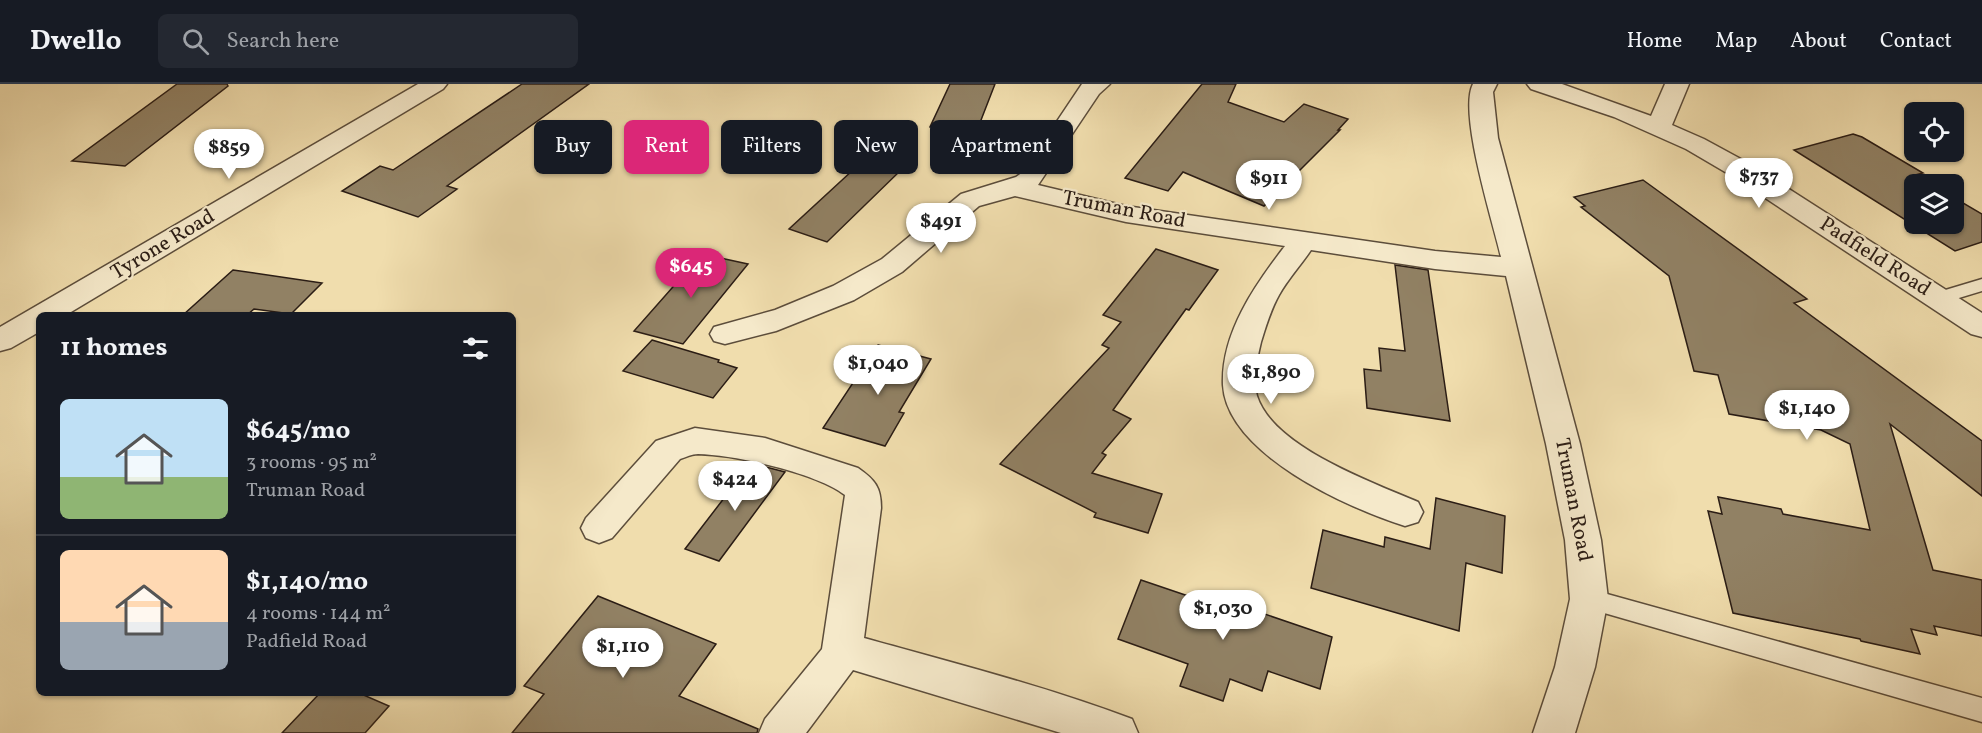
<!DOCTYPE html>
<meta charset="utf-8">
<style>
body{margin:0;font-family:Vollkorn,serif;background:#242831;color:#f1f3f6;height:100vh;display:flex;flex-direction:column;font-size:22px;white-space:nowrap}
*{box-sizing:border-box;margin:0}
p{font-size:20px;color:#9ea1a6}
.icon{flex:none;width:33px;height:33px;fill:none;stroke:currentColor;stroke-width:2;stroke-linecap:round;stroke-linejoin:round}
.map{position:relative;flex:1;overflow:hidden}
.drawer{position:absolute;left:36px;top:228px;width:480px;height:384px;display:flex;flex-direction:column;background:#171b24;border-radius:9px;box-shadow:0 2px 4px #0004}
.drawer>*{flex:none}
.top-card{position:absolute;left:534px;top:36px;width:570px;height:54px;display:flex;gap:12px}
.tools{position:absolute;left:1904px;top:18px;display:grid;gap:12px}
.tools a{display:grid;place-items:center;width:60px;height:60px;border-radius:9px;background:#171b24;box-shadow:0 2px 4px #0004;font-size:30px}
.price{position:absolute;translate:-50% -51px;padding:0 14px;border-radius:21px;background:#fff;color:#222;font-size:20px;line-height:39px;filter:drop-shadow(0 2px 3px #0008)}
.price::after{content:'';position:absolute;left:50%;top:36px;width:18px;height:14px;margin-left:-9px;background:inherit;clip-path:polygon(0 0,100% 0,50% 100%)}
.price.selected{background:#db2777;color:#fff}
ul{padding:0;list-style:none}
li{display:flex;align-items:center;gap:18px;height:150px;padding:0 24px}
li+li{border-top:2px solid #363941}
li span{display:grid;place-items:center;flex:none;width:168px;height:120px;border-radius:9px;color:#555}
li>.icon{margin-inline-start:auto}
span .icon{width:72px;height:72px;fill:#fffc;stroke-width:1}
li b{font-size:26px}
h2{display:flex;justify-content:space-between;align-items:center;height:72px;padding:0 24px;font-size:26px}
.pill{padding:0 21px;border-radius:9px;background:#171b24;box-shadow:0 2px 4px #0004;font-size:21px;line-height:54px}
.pill.selected{background:#db2777;color:#fff}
header{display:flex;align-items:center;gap:36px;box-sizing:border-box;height:84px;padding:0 30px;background:#171b24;border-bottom:2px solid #363941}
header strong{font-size:28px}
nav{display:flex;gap:33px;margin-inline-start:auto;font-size:21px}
.search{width:420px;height:54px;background:#242831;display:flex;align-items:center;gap:15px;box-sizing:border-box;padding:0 21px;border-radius:9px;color:#9ea1a6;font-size:22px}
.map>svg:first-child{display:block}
.building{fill:#918164;stroke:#2b1d15;stroke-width:1.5}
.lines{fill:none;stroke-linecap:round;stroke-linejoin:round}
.service-casing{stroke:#5c4d3b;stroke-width:3}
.minor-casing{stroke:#5c4d3b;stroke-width:3}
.service{fill:#f5e9ca;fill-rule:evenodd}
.minor{fill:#f5e9ca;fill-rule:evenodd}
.labels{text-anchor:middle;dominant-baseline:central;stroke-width:4.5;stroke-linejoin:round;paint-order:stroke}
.street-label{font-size:21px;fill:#2b1d15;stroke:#f5e9ca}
</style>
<header>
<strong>Dwello</strong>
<div class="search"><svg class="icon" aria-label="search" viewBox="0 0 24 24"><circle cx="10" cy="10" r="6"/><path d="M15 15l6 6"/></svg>Search here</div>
<nav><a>Home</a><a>Map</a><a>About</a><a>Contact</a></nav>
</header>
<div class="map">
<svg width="1982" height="649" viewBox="0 0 1982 649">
<rect width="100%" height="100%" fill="#f0ddad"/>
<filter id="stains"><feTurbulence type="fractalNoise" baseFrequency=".00333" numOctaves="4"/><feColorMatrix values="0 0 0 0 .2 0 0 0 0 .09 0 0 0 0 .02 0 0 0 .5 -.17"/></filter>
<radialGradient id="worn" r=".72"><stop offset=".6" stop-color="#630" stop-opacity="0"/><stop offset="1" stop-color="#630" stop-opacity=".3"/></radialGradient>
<!-- building -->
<g class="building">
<polygon points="177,0 227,0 228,2 125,82 72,77"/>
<polygon points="522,0 589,0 447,102 457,105 418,133 342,107 380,82 393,86"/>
<polygon points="950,0 995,0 976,49 930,43"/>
<polygon points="1202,0 1236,0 1228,18 1284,38 1304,20 1348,35 1338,46 1340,46 1264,122 1183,88 1168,107 1125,94"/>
<polygon points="1853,50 1862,53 1923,89 1915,91 1931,100 1914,100 1914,140 1953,140 1953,113 1982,130 1982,158 1955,167 1794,66"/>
<polygon points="879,62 901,86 827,158 789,145"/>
<polygon points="1643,96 1807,215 1794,219 1982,357 1982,412 1890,340 1933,486 1982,496 1982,552 1934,542 1937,551 1911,545 1920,570 1861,557 1860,555 1733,529 1708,427 1722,430 1718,413 1781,425 1783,430 1870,446 1850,360 1821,346 1729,330 1718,291 1694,287 1669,192 1581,123 1585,122 1574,113"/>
<polygon points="1156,165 1218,186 1189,226 1186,225 1113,326 1131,335 1102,369 1106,371 1092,389 1162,410 1148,449 1094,433 1096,429 1000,380 1109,264 1102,261 1121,238 1103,231"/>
<polygon points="702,170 748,180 683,260 634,247"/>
<polygon points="1395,181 1428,186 1450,337 1367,324 1364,285 1381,287 1379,264 1405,267"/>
<polygon points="233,186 322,199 291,230 254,225 247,231 183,231"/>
<polygon points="652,256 719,276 718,278 737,284 713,314 623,287"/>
<polygon points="878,261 931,275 899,328 904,329 885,362 823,344"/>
<polygon points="751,379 785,388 719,477 685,465"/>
<polygon points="1436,414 1505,432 1502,489 1466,479 1459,547 1311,504 1323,446 1384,463 1385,453 1430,465"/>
<polygon points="1141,496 1200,516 1203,509 1332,553 1320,605 1268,587 1262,607 1230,595 1223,617 1180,602 1188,580 1118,555"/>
<polygon points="598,512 716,560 679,612 758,645 757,649 512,649 544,610 524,602"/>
<polygon points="320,609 359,609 389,622 365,649 282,649"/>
</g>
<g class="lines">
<!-- service casing -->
<g class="service-casing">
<g id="service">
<polygon points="1982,195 1982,207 1939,220 1932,218 1930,214 1932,210"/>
<polygon points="1589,505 1982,614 1982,638 1580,522 1577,515 1580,508"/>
</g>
</g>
<!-- minor casing -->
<g class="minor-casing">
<g id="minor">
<polygon points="418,0 447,0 443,5 66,231 39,231 39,248 11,264 0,267 0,243"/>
<path d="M1082 0H1110L1099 10 1038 101 1126 122 1435 167 1501 173C1493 138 1458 29 1473 0H1497L1493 8 1498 54 1580 360 1601 456 1608 515 1595 583 1575 649H1533L1555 583 1570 515 1565 456 1546 360 1506 192 1435 185 1311 166C1301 181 1288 195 1279 211 1271 225 1266 242 1261 258 1257 275 1252 295 1257 312 1273 363 1372 398 1418 418L1423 428 1418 438 1405 442C1348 424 1227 370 1223 301 1221 249 1255 201 1285 162L1126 138 1015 112 979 122 902 188 854 216 776 247 725 260 714 257 710 250 714 243 775 226 833 202 882 175 961 110 1016 93 1023 88Z"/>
<polygon points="1527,0 1562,0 1651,32 1665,0 1689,0 1672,41 1704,55 1750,80 1982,229 1982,253 1971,250 1732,92 1686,65 1614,33 1531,5"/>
<path d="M695 344 765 354 858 384C875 396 881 403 881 424L864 554C953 579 1045 602 1132 635L1138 649H1061L853 586 806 649H759L765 635 822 565 845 411C816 389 736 371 698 370 692 370 686 373 680 375L612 454 599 459 586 454 581 444 586 434 656 357Z"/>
</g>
</g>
<!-- service -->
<use href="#service" class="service"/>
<!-- minor -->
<use href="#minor" class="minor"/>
</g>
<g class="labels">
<!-- street labels -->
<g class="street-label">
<text transform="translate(1124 126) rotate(11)">Truman Road</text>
<text transform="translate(163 161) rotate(-31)">Tyrone Road</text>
<text transform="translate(1875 173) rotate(33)">Padfield Road</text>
<text transform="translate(1573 416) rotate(79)">Truman Road</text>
</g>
</g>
<rect width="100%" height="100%" filter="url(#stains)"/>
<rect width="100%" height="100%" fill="url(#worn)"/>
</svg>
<div class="tools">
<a><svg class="icon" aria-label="locate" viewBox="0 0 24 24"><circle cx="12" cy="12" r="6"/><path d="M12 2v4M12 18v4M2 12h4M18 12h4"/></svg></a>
<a><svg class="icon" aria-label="layers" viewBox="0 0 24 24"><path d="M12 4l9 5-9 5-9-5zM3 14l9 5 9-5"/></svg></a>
</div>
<b class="price" style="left:229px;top:96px">$859</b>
<b class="price" style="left:1759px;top:125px">$737</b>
<b class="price" style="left:1269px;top:127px">$911</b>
<b class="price" style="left:941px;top:170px">$491</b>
<b class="price selected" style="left:691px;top:215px">$645</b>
<b class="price" style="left:878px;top:312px">$1,040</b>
<b class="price" style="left:1271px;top:321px">$1,890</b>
<b class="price" style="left:1807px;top:357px">$1,140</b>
<b class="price" style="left:735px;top:428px">$424</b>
<b class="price" style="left:1223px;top:557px">$1,030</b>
<b class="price" style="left:623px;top:595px">$1,110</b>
<div class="top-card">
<a class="pill">Buy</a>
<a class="pill selected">Rent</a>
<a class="pill">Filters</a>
<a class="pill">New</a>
<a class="pill">Apartment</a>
</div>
<section class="drawer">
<h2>11 homes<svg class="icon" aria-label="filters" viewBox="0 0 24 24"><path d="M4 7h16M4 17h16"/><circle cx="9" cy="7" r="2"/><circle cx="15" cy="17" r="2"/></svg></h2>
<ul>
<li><span style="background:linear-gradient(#bfe0f5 65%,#8fb573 0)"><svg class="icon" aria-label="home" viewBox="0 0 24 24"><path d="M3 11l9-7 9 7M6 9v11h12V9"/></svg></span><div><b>$645/mo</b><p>3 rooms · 95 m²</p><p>Truman Road</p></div></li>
<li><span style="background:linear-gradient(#ffd9b3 60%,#9aa5b1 0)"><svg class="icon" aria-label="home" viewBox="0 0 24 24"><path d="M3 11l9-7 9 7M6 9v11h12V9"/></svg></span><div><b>$1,140/mo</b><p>4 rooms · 144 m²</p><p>Padfield Road</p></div></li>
</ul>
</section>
</div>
